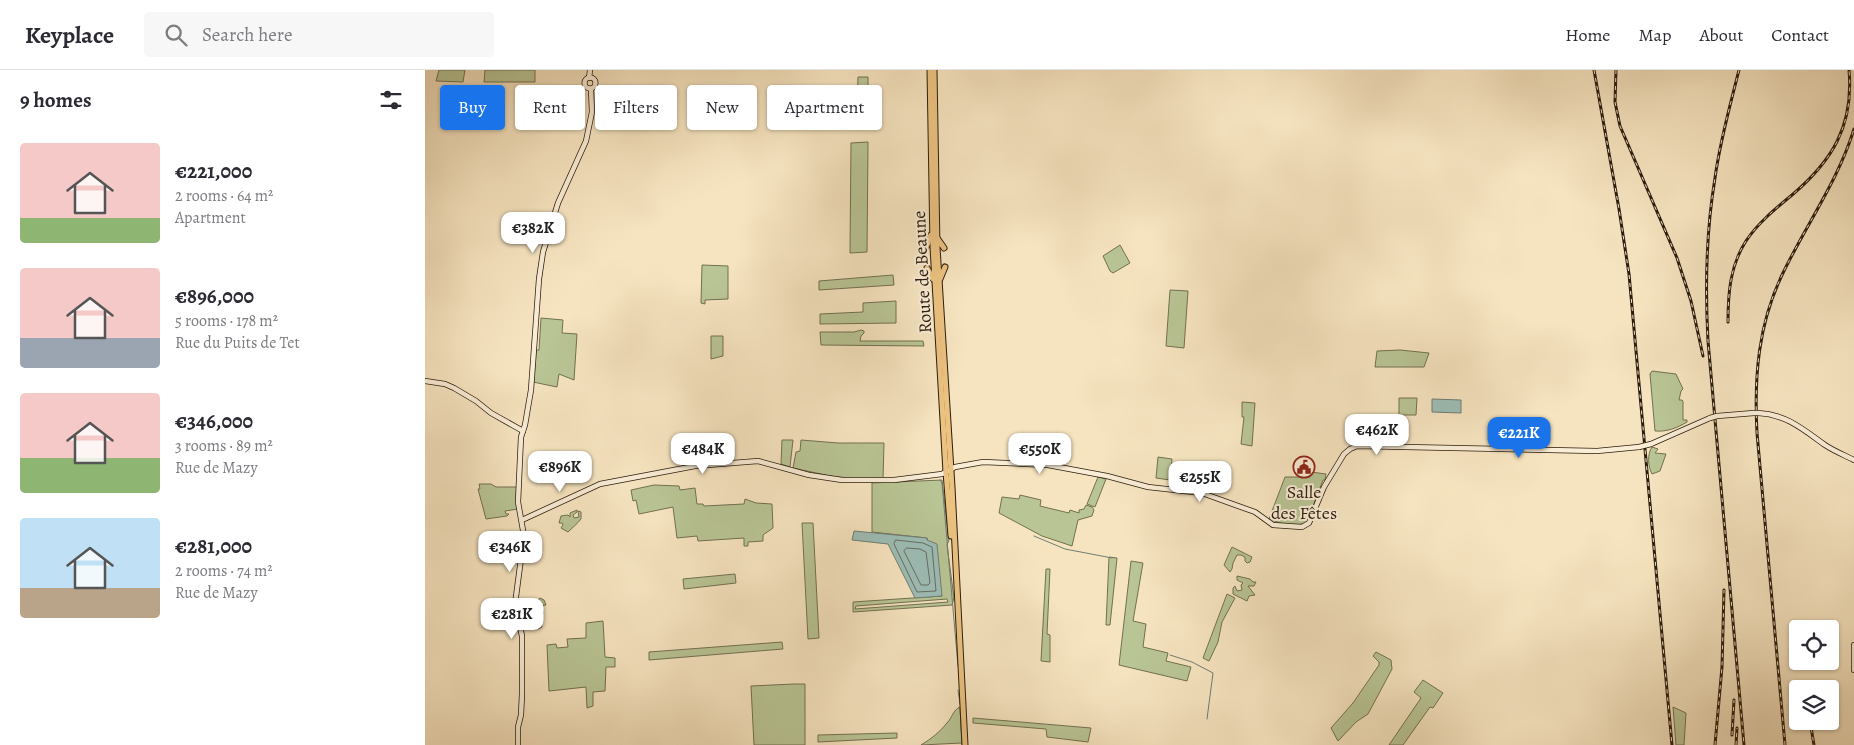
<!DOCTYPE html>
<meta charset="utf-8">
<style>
body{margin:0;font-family:Alegreya,serif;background:#f7f7f7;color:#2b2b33;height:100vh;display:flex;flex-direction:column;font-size:19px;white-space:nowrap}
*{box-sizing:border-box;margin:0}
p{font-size:16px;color:#7c7c81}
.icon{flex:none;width:28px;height:28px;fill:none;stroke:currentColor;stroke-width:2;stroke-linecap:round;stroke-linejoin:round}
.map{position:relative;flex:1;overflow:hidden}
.panel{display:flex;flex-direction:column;background:#fff;width:425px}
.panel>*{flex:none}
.banner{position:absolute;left:15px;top:15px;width:475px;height:45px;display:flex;gap:10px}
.fabs{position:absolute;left:1364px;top:550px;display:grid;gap:10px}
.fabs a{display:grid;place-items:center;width:50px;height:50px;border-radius:5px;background:#fff;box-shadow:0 1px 4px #0004;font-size:25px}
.price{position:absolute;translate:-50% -42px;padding:0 11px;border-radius:10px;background:#fff;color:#222;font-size:16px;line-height:32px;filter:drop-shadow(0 1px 2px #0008)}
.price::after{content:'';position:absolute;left:50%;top:30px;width:15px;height:11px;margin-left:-8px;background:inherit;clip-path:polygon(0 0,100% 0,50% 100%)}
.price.selected{background:#1a73e8;color:#fff}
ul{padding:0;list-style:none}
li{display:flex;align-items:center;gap:15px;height:125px;padding:0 20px}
li span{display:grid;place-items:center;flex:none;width:140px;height:100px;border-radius:5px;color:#555}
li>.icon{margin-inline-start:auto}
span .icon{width:60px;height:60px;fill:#fffc;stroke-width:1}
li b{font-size:21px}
h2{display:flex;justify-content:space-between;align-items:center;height:60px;padding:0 20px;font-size:21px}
.tag{padding:0 18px;border-radius:5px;background:#fff;box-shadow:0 1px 4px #0004;font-size:18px;line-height:45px}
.tag.selected{background:#1a73e8;color:#fff}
header{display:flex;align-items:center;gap:30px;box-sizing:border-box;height:70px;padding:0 25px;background:#fff;border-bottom:1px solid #e1e1e2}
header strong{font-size:24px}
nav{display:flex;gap:28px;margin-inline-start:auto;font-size:18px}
.search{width:350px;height:45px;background:#f7f7f7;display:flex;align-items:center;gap:12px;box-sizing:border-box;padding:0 18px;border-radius:5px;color:#7c7c81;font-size:19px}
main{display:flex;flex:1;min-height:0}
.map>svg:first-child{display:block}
.green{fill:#b9c595;stroke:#727050;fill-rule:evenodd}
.water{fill:#9dbeb7;stroke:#707d73}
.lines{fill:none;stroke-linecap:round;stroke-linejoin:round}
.shore{stroke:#646d62;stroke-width:1}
.stream{stroke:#707d73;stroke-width:1}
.secondary-casing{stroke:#2c1c0c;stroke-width:6}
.primary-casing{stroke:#2c1c0c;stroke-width:7}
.secondary{stroke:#f9edd6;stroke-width:4.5}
.primary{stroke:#ebc280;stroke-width:5}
.rail-casing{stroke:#2c1c0c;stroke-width:3}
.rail{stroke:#f9edd6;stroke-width:1;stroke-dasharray:4;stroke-linecap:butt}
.secondary-bridge-casing{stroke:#2c1c0c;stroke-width:6;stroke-linecap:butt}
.secondary-bridge{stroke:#f9edd6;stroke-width:4.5}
.labels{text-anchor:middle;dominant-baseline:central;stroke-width:4;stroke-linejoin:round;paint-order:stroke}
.street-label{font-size:18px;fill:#2c1c0c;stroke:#f9edd6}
.poi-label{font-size:18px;fill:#2c1c0c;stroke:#f9edd6}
</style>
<header>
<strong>Keyplace</strong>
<div class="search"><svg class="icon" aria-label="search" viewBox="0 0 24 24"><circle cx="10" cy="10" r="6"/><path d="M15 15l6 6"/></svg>Search here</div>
<nav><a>Home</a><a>Map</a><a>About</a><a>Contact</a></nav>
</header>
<main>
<section class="panel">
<h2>9 homes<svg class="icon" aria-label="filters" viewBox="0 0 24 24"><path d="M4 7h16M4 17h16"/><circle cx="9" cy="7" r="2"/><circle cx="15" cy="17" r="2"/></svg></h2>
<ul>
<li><span style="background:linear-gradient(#f6c9c9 75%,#8fb573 0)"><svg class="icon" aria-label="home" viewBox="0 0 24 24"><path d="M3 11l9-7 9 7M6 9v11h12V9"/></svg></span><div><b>€221,000</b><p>2 rooms · 64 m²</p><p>Apartment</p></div></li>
<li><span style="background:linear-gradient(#f6c9c9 70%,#9aa5b1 0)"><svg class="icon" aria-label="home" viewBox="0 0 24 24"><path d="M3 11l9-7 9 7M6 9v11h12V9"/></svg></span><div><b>€896,000</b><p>5 rooms · 178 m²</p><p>Rue du Puits de Tet</p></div></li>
<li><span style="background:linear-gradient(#f6c9c9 65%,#8fb573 0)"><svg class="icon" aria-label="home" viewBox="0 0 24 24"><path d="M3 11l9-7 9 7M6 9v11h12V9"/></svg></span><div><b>€346,000</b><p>3 rooms · 89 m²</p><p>Rue de Mazy</p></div></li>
<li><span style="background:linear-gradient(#bfe0f5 70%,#b9a48a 0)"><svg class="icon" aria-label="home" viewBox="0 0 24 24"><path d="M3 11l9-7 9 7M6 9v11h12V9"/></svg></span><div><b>€281,000</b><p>2 rooms · 74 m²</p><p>Rue de Mazy</p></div></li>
</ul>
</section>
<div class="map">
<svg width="1429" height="675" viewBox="0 0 1429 675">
<rect width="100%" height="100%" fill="#f6e4c0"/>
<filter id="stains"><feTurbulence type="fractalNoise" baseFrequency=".004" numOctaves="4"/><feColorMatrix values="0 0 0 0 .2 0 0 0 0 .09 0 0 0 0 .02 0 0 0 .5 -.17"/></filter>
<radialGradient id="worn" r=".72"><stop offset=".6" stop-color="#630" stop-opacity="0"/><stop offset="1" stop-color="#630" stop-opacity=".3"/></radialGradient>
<!-- green -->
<g class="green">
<polygon points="14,0 40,0 38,12 11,11"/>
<polygon points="60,0 110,0 110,12 59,12"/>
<polygon points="433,7 443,7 443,41 432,40"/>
<polygon points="443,72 442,182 425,183 426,73"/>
<polygon points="695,175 705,193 688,203 685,201 678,186"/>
<polygon points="277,195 303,196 303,229 280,230 280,234 276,233"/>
<polygon points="468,205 469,215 394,220 394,211"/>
<polygon points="745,220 763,221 759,278 741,276"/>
<polygon points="471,231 471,253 395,254 395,244 438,242 438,233"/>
<polygon points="116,248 138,250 137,263 152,264 149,310 134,304 132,317 108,312 111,280 114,280"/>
<polygon points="436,260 439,261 439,263 436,266 435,271 498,271 499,276 396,275 395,262 429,262"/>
<polygon points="286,266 298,266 298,286 286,289"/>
<polygon points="975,280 1004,283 999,297 950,297 952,281"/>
<path d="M1227 301 1251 304 1258 319 1256 321 1254 330H1257L1258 331V350H1262V352C1252 358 1242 362 1230 361L1225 304Z"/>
<polygon points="974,328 992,328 991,345 974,345"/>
<polygon points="817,332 830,333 827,376 816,374 819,347 817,347"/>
<polygon points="357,370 368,370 365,397 356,394"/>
<polygon points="376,370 413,373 459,373 458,409 410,407 368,398 371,382 375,381"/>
<path d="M1227 377 1233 379 1230 383 1241 384 1235 401 1227 404C1223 397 1222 384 1227 377Z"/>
<polygon points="733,387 747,389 745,410 731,408"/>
<path d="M886 402 901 404 900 410H898L882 452C870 458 856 454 844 449L860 407H885Z"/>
<polygon points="673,407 681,409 670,437 662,434"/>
<path d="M517 410 524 470 522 475 529 528 527 535 428 542V532L517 526 502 468 447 462V413ZM522 529 523 532 430 539 431 536Z"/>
<polygon points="54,414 66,414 71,417 92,417 93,439 80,441 81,444 84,444 82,446 61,449 53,419 55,419"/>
<polygon points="229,415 254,416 255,420 270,418 272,434 278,434 279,436 319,434 320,429 331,433 347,434 348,458 338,465 338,471 323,472 323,476 319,476 319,468 273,471 272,466 252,468 248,437 214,444 211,430 208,431 206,420"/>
<polygon points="595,425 616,430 615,436 644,443 645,440 654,443 654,440 659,439 661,435 667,437 669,440 667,446 653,450 647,476 617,466 574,443 577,427 594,429"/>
<path d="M152 440V442L148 445 149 448 154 447 153 441 156 442V449C152 454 147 458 143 462L136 458 138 455 137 453H134L136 446 143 445 145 447V443Z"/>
<polygon points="377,453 388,453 394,568 383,569"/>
<polygon points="807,477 827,487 825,492 822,493 820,491 820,487 816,485 812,485 808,493 807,499 805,502 799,495"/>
<polygon points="684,487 692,488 685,555 681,555"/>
<polygon points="706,491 718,493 708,551 721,554 718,577 743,583 741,591 766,597 762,611 694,595"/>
<polygon points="621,499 625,499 622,564 625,565 625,592 616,591"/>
<polygon points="310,504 311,513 259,519 258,509"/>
<polygon points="812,506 825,509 828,512 831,512 829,516 823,516 830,525 824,526 822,531 808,524 808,518 810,516 812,521 817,520 816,515 818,513 812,510"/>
<polygon points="802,524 810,528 797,552 793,572 784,591 778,588"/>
<polygon points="115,528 119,530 121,535 112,536 109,541 110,546 115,539 118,541 118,544 114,550 117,557 113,559 110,557 103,559 102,558 106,554 110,554 110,548 102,546 95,547 95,546 104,541"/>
<polygon points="178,551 180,587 190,588 190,597 181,597 180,621 168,622 168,636 162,638 161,617 124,621 122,575 131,574 132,578 143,577 142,569 161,568 161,553"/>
<polygon points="357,572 358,579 224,590 224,582"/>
<polygon points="951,582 966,590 967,599 943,644 931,652 913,671 906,658 928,633 954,595 954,592 948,586"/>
<polygon points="998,610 1018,623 1008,638 1005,637 978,675 964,675 996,628 989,622"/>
<polygon points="369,614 380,614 380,675 329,675 326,616"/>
<path d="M535 637 537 673 496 675C506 669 515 662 522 653 527 648 528 640 535 637Z"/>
<polygon points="1248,637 1261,643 1259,675 1251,675"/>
<polygon points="548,648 666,658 663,672 622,667 621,659 548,653"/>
<polygon points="472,663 472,668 393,672 393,665"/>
</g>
<!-- water -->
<g class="water">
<polygon points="1007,329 1036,330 1036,343 1007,342"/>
<polygon points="429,461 502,468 502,470 512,474 517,526 490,528 463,474 427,470"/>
</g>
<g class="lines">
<!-- shore -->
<g class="shore">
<polygon points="471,470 498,473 507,477 511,521 492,522 469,474"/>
<polygon points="482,478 495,479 501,482 505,513 503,515 496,515 479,481"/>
</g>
<!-- stream -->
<g class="stream">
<polyline points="515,410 517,413 533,596"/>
<polyline points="609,466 640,479 687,488"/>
<polyline points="745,585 767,592 788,603 782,649"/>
<polyline points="533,620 535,634"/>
<polyline points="535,638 537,675"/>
</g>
<!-- secondary casing -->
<g class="secondary-casing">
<g id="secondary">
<circle cx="165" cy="13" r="5.5"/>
<polyline points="164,8 165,0"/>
<polyline points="0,311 20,314 29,318 51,331 66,343 98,361"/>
<path d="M1333 343C1361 344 1379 360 1400 375 1409 381 1419 385 1429 390"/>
<polyline points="1292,346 1329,343"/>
<polyline points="1226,374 1285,348"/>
<polyline points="97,450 175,414 270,396 333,391 384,405 417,410 469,410 517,404 530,397 558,392 623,395 682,406 723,417 777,423 830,442 848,455 877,457 884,453 899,417 919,384 925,379 932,376 1172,381 1214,377"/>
<polyline points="1429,575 1429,600"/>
<polyline points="93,675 93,657 96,645 97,624 97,566 90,534 99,466 93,432 96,367 100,355 106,320 114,209 118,182 133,133 161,71 167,42 166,19"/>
</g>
</g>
<!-- primary casing -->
<g class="primary-casing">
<g id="primary">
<polyline points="505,0 508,177 521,402 526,466"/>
<polyline points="509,0 512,177 527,417 540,675"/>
<polyline points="512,168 519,178"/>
<polyline points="500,180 506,165"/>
<polyline points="502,198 508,209"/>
<polyline points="515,209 520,197"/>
</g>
</g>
<!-- secondary -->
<use href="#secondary" class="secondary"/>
<!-- primary -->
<use href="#primary" class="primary"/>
<!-- rail casing -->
<g class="rail-casing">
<g id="rail">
<polyline points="1169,0 1194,139 1204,204 1247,675"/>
<polyline points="1191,0 1190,32 1195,56 1252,188 1266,231 1278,286"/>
<path d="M1314 0C1305 36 1295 71 1290 108 1281 162 1280 216 1283 271L1319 675"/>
<path d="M1303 252C1303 223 1305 196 1321 171 1333 153 1350 139 1367 125 1407 91 1429 56 1424 0"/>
<polyline points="1383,617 1383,619"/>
<polyline points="1385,651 1389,675"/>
<polyline points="1307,665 1309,630"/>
<polyline points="1290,675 1297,597 1299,520"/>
<polyline points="1311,675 1312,658"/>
<path d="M1360 675 1332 363C1329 307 1333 254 1358 203 1381 155 1413 111 1429 59"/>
</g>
</g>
<!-- rail -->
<use href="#rail" class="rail"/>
<!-- secondary-bridge casing -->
<g class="secondary-bridge-casing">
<g id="secondary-bridge">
<polyline points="1329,343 1333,343"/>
<polyline points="1285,348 1292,346"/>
<polyline points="1214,377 1226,374"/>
</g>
</g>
<!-- secondary-bridge -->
<use href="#secondary-bridge" class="secondary-bridge"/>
</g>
<!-- icons -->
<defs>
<g id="civic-ring" transform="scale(1.125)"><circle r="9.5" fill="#f9edd6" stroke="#8f2418" stroke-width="1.5"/><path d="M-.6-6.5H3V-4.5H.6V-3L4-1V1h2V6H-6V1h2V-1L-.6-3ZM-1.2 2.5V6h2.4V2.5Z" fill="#8f2418"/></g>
</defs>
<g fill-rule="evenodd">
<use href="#civic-ring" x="879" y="397"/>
</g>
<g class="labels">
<!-- street labels -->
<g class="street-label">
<text transform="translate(497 202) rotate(-93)">Route de Beaune</text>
</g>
<!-- poi labels -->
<g class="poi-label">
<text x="879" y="422">Salle<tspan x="879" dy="21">des Fêtes</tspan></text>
</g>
</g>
<rect width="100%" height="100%" filter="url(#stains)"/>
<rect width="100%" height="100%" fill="url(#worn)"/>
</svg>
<div class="fabs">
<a><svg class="icon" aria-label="locate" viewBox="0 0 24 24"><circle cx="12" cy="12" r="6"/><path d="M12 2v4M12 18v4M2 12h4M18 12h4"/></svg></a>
<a><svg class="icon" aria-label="layers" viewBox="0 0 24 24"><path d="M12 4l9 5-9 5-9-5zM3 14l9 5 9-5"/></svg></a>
</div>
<b class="price" style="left:108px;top:184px">€382K</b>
<b class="price" style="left:952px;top:386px">€462K</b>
<b class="price selected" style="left:1094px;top:389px">€221K</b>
<b class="price" style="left:278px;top:405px">€484K</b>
<b class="price" style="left:615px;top:405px">€550K</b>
<b class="price" style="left:135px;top:423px">€896K</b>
<b class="price" style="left:775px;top:433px">€255K</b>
<b class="price" style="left:85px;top:503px">€346K</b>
<b class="price" style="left:87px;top:570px">€281K</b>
<div class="banner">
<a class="tag selected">Buy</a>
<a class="tag">Rent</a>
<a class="tag">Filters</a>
<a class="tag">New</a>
<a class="tag">Apartment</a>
</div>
</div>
</main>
